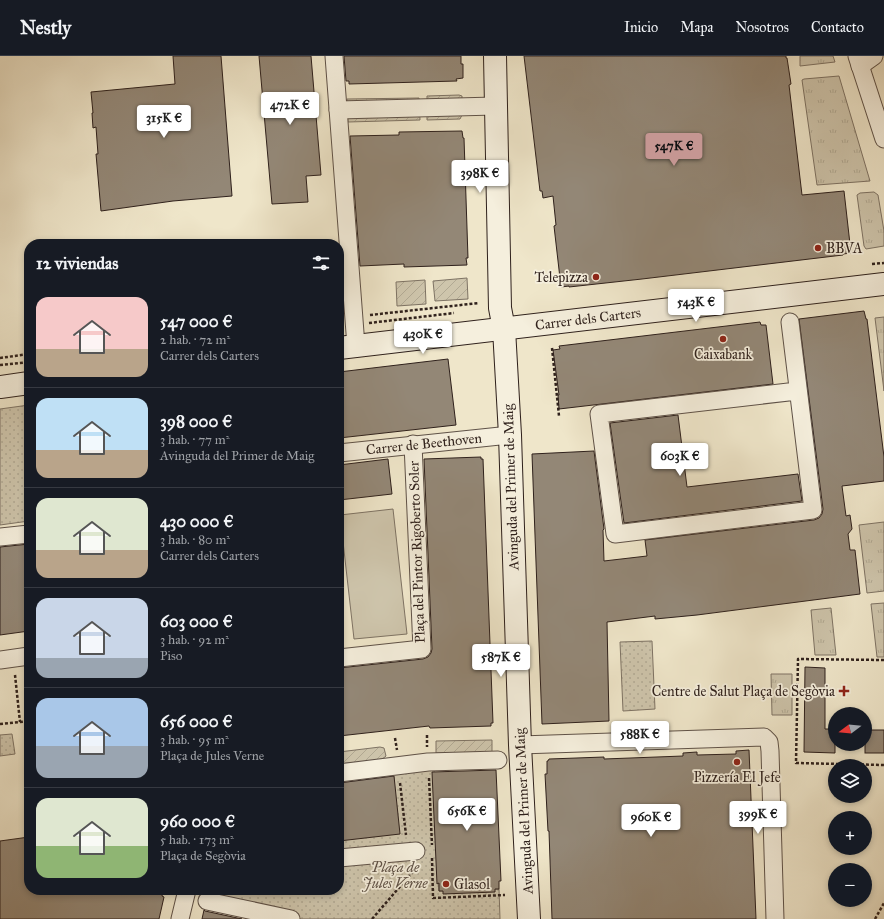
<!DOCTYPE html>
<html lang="es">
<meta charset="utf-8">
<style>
body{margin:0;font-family:"IM FELL Great Primer",serif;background:#242831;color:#f1f3f6;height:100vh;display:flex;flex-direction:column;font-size:15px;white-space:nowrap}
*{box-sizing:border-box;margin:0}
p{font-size:13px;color:#9ea1a6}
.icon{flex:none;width:22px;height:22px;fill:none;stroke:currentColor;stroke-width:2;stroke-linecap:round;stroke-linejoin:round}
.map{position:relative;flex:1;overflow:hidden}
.side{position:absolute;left:24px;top:183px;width:320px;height:656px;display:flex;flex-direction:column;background:#171b24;border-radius:16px;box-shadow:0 2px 6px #0003}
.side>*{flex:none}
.needle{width:26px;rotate:254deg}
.tools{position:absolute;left:828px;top:651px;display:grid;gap:8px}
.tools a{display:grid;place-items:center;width:44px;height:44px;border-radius:50%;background:#171b24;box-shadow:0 2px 6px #0003;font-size:20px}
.price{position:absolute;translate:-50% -34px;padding:0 9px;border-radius:4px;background:#fff;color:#222;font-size:13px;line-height:26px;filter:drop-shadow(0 1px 2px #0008)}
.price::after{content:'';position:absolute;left:50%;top:24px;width:12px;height:9px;margin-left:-6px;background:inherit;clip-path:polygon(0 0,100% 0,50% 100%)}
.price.selected{background:#c59692;color:#111}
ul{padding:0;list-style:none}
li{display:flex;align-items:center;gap:12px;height:100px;padding:0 12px}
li+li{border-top:1px solid #363941}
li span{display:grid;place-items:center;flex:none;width:112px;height:80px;border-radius:12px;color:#555}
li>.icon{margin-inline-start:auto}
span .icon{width:48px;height:48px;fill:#fffc;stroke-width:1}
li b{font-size:17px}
h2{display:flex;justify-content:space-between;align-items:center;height:48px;padding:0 12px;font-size:17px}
header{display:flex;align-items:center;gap:24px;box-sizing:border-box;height:56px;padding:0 20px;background:#171b24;border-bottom:1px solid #363941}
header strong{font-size:19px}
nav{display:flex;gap:22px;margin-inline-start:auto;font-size:14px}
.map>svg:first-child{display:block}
.grass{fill:url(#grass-tufts);stroke:#7e7364}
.park{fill:url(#park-dots);stroke:#7e7364}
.garden{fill:url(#garden-furrows);stroke:#7e7364}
.pitch{fill:#cec5ac;stroke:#7e7364}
.building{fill:#938776;stroke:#2f211c}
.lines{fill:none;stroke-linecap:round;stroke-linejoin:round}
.street-casing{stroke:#5f5248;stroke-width:19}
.secondary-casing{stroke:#2f211c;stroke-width:24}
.path{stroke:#2f211c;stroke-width:2.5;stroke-dasharray:3 2;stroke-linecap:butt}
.street{stroke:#f5efdd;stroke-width:17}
.secondary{stroke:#f5efdd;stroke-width:22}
.poi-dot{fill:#8f2418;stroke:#f5efdd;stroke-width:1.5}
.labels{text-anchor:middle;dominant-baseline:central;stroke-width:3.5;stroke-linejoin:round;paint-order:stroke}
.poi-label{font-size:14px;fill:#2f211c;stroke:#f5efdd;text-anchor:start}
.street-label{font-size:14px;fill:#2f211c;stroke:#f5efdd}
.park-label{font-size:14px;font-style:italic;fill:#5f5247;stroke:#f5efdd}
</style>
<header>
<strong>Nestly</strong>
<nav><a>Inicio</a><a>Mapa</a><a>Nosotros</a><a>Contacto</a></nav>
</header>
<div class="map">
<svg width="884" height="863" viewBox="0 0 884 863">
<defs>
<pattern id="grass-tufts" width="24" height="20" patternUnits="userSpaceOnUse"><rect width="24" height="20" fill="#cec5ac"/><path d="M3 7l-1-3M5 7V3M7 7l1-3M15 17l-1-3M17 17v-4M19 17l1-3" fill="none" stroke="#b1a993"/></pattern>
<pattern id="park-dots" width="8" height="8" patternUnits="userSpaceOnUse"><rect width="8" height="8" fill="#cec5ac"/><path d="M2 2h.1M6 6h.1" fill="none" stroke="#b1a993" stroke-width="1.8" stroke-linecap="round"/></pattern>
<pattern id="garden-furrows" width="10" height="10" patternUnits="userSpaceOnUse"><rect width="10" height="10" fill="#cec5ac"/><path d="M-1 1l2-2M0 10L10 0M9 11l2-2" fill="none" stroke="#b1a993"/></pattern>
</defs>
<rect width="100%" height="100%" fill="#efe6ca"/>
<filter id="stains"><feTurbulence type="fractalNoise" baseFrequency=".005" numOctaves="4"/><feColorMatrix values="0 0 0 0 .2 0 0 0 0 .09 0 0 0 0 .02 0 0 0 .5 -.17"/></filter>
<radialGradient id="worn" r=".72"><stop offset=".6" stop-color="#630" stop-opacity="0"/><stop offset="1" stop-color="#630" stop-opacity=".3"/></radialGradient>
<!-- grass -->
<g class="grass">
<polygon points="800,0 833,0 835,6 800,10"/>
<polygon points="839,20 870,125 817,129 802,24 804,23"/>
<polygon points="874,136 878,139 884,175 884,190 866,193 864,190 857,139 860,137"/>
<polygon points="884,261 884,335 875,262"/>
<polygon points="884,466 884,535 867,537 859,469"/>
<polygon points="884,547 884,601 877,601 871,548"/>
<polygon points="831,552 836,599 815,599 811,554"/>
<polygon points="771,618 792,618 792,659 772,659"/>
</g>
<!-- park -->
<g class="park">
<polygon points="29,349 29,465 0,469 0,353"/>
<polygon points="652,585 655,653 623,655 620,586"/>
<polygon points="12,678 15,698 0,700 0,679"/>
<polygon points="434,711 439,835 499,833 500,863 255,863 207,853 210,834 339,834 339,783 397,776 390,716"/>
</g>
<!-- garden -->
<g class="garden">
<polygon points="459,39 462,40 462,59 460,63 427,64 427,40"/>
<polygon points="419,42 420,64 348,66 347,43"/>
<polygon points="467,222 468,243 435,245 433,225"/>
<polygon points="425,224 426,248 397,250 396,226"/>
<polygon points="492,684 492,696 436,697 436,685"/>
<polygon points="380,691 384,692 386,700 381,704 339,708 339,696"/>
</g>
<!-- pitch -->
<polygon class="pitch" points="393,453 407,578 354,583 340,459"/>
<!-- building -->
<g class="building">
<polygon points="173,0 221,0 232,140 173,145 101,155 96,98 98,98 96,71 93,72 92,57 93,57 91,36 175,28"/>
<polygon points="259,0 311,0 321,119 306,120 308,146 272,148"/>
<polygon points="344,0 461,0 461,8 463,8 463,22 456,23 457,25 349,28 349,25 346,25"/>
<polygon points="524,0 786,0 786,2 787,2 791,28 789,29 802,139 844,135 851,197 843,198 843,199 642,223 569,231 569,230 561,231 554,170 556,169 553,140 543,142 542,135 540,135"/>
<polygon points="462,75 463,82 464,82 468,202 466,202 467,209 404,211 404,208 360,210 350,80 399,79 399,76"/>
<polygon points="864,255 866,263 867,263 884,401 884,425 842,430 846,460 850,459 852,473 848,478 850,494 855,494 860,538 697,559 655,563 655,560 607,566 609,665 542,668 532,398 594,395 604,473 603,474 604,505 647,500 645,484 814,464 819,462 822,458 823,453 799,263"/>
<polygon points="760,266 761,269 766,269 773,328 559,353 558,339 559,339 553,294 560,293 559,290"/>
<polygon points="448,303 456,369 339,382 339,316"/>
<polygon points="678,359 687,431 798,418 802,445 624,467 610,367"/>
<polygon points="481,401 481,403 483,403 493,667 491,667 491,670 430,672 429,670 339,680 339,612 423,603 428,601 431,597 432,593 424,403"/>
<polygon points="388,403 392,438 339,444 339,409"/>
<polygon points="29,488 29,575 0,579 0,491"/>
<polygon points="805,611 825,612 825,673 835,673 835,697 804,696"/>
<rect x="865" y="674" width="19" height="23"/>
<polygon points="749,694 756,863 552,863 549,775 548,775 545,718 547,718 547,705 548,705 549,703 604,701 604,703 683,700 683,697 697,696 697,699 736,698 736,695"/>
<polygon points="496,714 501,825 499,825 499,833 495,833 495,836 443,838 443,835 439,835 439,827 437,828 432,716"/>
<polygon points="394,720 400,778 339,785 339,727"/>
<polygon points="29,781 29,834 163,834 162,840 164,841 159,863 0,863 0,785"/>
<polygon points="204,854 205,855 242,863 202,863"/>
</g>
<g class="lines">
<!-- street casing -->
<g class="street-casing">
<g id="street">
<polyline points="334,0 356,290"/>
<polyline points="857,0 884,83"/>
<polyline points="860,10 874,0"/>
<polyline points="338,54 495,50"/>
<polyline points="790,266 813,454 615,478 599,358 797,335"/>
<polyline points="339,397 510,379"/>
<polyline points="0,481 29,478"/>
<polyline points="339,602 422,593 413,388"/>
<polyline points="0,604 29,600"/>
<polyline points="520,689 764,681 769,686 770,695 775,863"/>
<polyline points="339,717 428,706 498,704"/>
<polyline points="339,802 416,795"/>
<polyline points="207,845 291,863"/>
<polyline points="180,863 187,834"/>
</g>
</g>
<!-- secondary casing -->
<g class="secondary-casing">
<g id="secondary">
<polyline points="495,0 500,252 504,273 510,379 520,689 529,863"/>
<polyline points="339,292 884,228"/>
<polyline points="0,331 29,327"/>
</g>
</g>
<!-- path -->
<g class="path">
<polyline points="872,208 884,207"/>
<polyline points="370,259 479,247"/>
<polyline points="369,267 454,257"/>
<polyline points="552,292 559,360"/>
<polyline points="0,302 29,298"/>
<polyline points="0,309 29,306"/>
<polyline points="884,604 798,603 796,707 884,709"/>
<polyline points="15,619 20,666"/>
<polyline points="0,668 29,665"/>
<polyline points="427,679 427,691"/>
<polyline points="395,682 397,694"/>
<polyline points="429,722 432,789"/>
<polyline points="400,727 406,779"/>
<polyline points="432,802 433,842 505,839"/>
<polyline points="372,863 416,812"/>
<polyline points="875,863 884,847"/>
</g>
<!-- street -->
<use href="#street" class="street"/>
<!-- secondary -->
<use href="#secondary" class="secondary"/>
</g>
<!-- markers -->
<g class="poi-dot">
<circle cx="818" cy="192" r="4"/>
<circle cx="596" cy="221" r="4"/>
<circle cx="723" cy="283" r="4"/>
<path d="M842 629h4v4h4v4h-4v4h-4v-4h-4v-4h4z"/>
<circle cx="737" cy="706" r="4"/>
<circle cx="446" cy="828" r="4"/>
</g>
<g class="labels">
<!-- poi labels -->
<g class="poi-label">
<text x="826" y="192">BBVA</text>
<text x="588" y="221" text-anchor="end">Telepizza</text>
<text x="723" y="298" text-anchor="middle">Caixabank</text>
<text x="835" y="635" text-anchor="end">Centre de Salut Plaça de Segòvia</text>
<text x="737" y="721" text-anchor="middle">Pizzería El Jefe</text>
<text x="454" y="828">Glasol</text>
</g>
<!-- street labels -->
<g class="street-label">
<text transform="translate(588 263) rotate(-7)">Carrer dels Carters</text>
<text transform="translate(424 388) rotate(-6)">Carrer de Beethoven</text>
<text transform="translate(511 431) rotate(-92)">Avinguda del Primer de Maig</text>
<text transform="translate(417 496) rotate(-92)">Plaça del Pintor Rigoberto Soler</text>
<text transform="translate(524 755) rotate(-93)">Avinguda del Primer de Maig</text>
</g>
<!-- park labels -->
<g class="park-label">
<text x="395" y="811">Plaça de<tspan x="395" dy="16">Jules Verne</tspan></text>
</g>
</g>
<rect width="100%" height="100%" filter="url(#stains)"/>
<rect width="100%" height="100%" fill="url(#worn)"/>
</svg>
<div class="tools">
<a><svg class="needle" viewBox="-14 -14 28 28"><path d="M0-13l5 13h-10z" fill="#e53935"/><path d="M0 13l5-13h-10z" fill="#9ea1a6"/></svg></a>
<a><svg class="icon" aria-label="layers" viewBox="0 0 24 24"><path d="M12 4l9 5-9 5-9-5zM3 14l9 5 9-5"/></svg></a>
<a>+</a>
<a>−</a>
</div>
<b class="price" style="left:290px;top:70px">472K €</b>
<b class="price" style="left:164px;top:83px">315K €</b>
<b class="price selected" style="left:674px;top:111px">547K €</b>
<b class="price" style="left:480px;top:138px">398K €</b>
<b class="price" style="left:696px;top:267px">543K €</b>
<b class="price" style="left:423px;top:299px">430K €</b>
<b class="price" style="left:680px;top:421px">603K €</b>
<b class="price" style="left:501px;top:622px">587K €</b>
<b class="price" style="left:640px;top:699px">588K €</b>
<b class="price" style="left:467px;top:776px">656K €</b>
<b class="price" style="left:758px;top:779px">399K €</b>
<b class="price" style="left:651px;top:782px">960K €</b>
<section class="side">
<h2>12 viviendas<svg class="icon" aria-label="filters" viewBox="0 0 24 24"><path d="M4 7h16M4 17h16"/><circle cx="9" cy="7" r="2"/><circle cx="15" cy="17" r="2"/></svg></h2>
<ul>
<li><span style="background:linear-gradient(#f6c9c9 65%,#b9a48a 0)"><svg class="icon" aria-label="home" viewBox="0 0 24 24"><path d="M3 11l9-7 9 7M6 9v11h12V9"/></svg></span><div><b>547 000 €</b><p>2 hab. · 72 m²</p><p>Carrer dels Carters</p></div></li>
<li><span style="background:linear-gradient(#bfe0f5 65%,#b9a48a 0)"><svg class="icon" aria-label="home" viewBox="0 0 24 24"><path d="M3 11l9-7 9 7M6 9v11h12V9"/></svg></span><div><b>398 000 €</b><p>3 hab. · 77 m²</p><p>Avinguda del Primer de Maig</p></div></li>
<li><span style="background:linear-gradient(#dfe7d0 65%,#b9a48a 0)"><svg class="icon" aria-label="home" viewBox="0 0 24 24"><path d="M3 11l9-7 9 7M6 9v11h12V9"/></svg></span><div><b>430 000 €</b><p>3 hab. · 80 m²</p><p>Carrer dels Carters</p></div></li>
<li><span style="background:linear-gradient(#c9d6e8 75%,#9aa5b1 0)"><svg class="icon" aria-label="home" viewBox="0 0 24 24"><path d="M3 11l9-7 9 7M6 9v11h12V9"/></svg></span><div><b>603 000 €</b><p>3 hab. · 92 m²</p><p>Piso</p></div></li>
<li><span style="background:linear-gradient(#a9c7e8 60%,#9aa5b1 0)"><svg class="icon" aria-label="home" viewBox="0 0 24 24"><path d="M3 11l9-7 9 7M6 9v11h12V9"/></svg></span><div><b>656 000 €</b><p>3 hab. · 95 m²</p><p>Plaça de Jules Verne</p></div></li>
<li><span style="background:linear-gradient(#dfe7d0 60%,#8fb573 0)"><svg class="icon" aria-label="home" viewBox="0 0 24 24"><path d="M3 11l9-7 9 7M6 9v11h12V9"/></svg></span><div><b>960 000 €</b><p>5 hab. · 173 m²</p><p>Plaça de Segòvia</p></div></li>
</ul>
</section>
</div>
